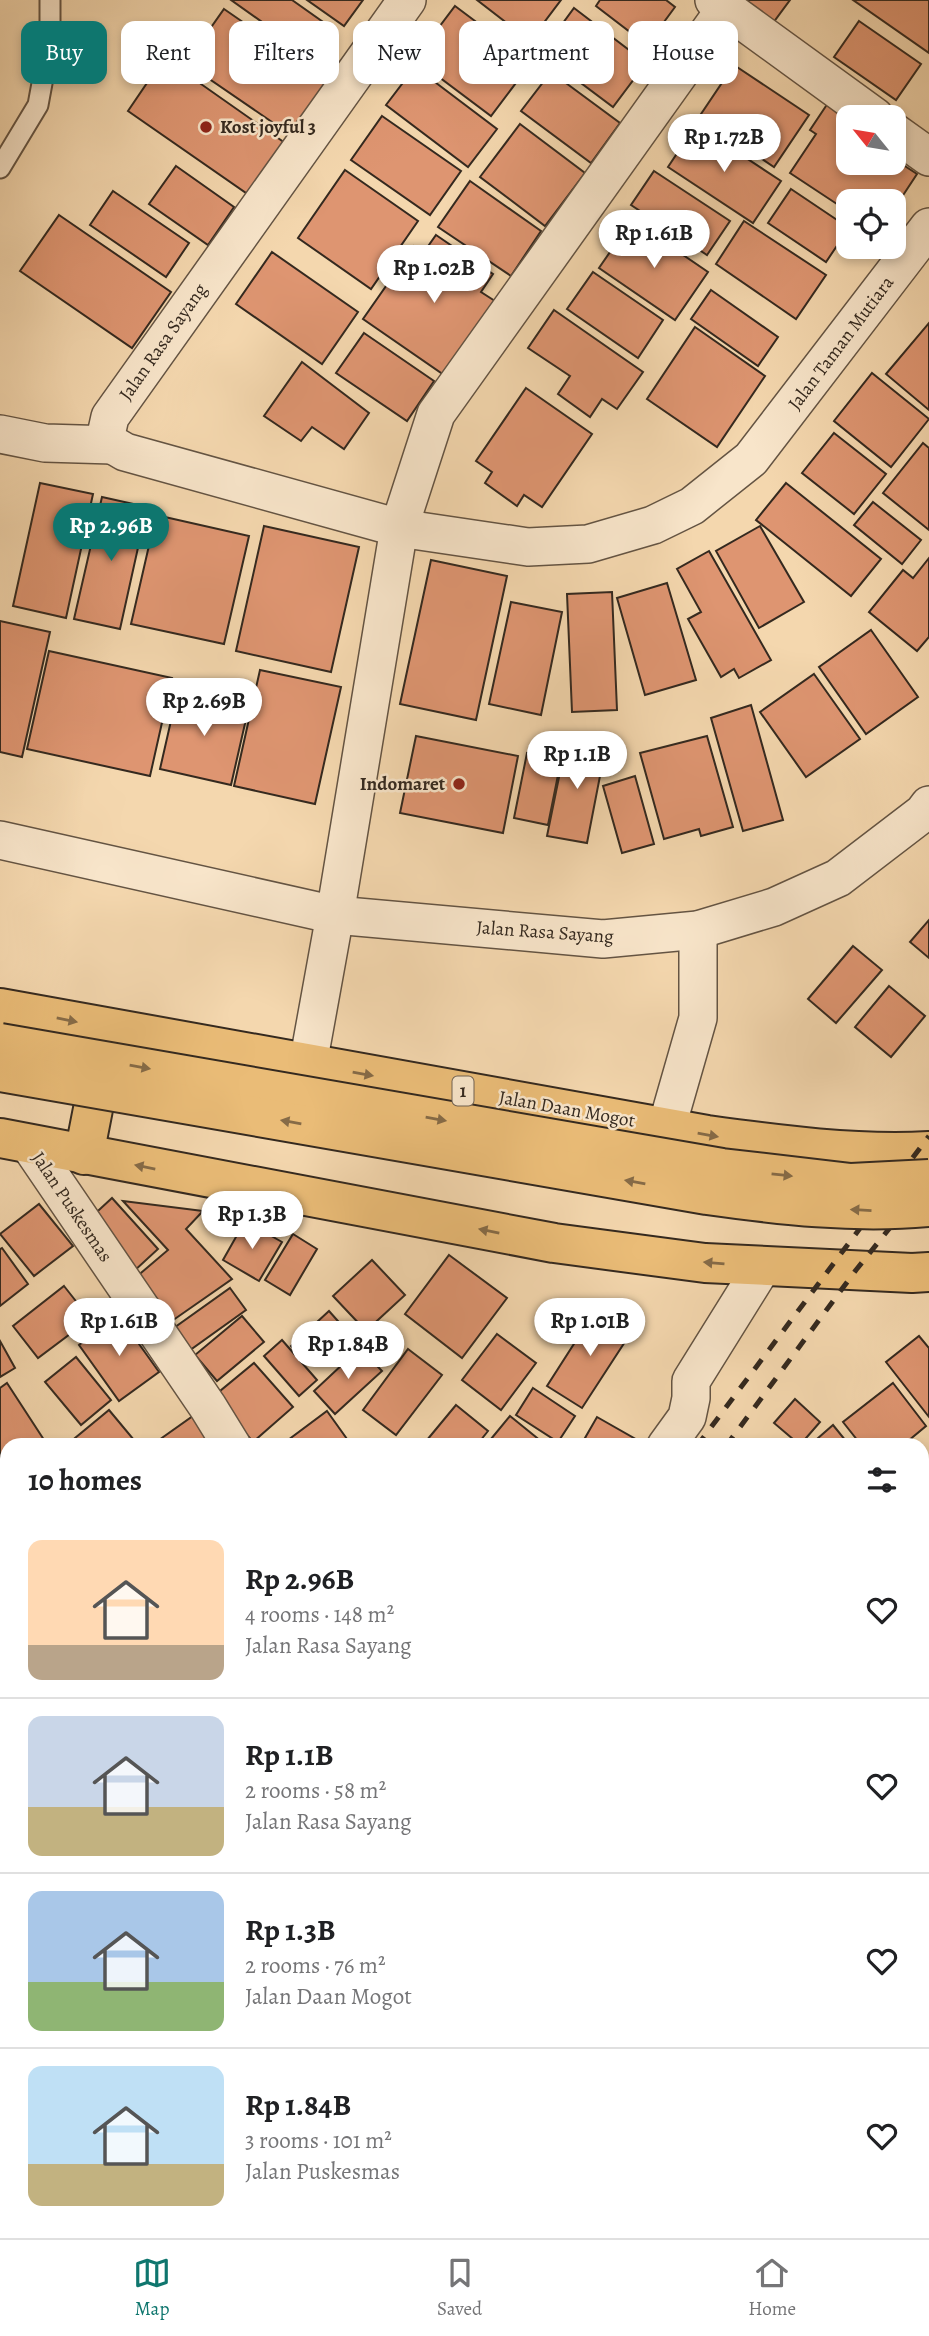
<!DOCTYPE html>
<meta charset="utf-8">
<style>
body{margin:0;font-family:Alegreya,serif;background:#f6f6f6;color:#202124;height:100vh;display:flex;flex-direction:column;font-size:26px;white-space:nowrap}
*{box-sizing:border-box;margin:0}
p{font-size:23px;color:#757577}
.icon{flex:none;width:38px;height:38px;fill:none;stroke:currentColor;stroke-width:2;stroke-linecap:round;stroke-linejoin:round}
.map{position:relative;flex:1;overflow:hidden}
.panel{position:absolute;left:0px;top:1438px;width:929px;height:800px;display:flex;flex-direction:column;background:#fff;border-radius:21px 21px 0 0;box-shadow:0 4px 10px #0003}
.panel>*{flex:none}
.banner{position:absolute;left:21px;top:21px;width:887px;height:63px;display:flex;gap:14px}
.needle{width:46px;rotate:300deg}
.fabs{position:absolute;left:836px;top:105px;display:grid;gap:14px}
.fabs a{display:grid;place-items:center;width:70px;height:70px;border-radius:14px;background:#fff;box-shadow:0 4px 10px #0003;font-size:35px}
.price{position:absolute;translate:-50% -60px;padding:0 16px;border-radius:24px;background:#fff;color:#222;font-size:23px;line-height:46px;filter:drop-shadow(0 2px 4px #0008)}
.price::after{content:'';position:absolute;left:50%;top:42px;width:21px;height:16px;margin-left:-10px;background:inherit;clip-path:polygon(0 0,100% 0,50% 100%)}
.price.active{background:#0f766e;color:#fff}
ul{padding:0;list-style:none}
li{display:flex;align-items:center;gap:21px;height:175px;padding:0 28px}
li+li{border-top:2px solid #e0e0e0}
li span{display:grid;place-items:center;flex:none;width:196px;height:140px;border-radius:14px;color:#555}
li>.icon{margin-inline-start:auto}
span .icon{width:84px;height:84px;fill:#fffc;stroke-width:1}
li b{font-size:30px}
h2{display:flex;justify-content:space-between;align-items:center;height:84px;padding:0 28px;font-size:30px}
.chip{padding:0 24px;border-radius:14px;background:#fff;box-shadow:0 4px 10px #0003;font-size:24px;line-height:63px}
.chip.active{background:#0f766e;color:#fff}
.dock{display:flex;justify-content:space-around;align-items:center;height:98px;border-top:2px solid #e0e0e0;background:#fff;font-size:19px;color:#757577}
.dock a{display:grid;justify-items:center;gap:4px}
.dock .active{color:#0f766e}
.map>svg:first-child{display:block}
.building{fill:#de9571;stroke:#34291f;stroke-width:2}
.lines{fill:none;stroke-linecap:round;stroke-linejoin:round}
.service-casing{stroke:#645443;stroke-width:23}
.minor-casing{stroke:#645443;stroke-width:40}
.trunk-casing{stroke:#34291f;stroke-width:42}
.service{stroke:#f8e5ca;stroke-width:19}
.minor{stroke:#f8e5ca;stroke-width:37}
.trunk{stroke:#eabc77;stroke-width:38}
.rail{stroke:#34291f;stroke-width:5;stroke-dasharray:12 12;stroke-linecap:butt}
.trunk-bridge-casing{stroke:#34291f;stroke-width:42;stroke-linecap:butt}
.trunk-bridge{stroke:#eabc77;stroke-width:38}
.oneway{fill:#866b47}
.poi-dot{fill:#8f2418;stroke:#f8e5ca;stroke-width:2.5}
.labels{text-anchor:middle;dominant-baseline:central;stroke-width:5;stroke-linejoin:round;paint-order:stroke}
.shield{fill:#f8e5ca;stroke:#6f6152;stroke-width:2}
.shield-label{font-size:18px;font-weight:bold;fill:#34291f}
.poi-label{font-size:19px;font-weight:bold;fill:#34291f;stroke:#f8e5ca;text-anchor:start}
.street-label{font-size:19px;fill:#34291f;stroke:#f8e5ca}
</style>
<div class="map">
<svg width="929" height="2238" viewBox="0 0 929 2238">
<rect width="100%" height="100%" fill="#f4d7ae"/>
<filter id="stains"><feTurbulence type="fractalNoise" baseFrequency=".00286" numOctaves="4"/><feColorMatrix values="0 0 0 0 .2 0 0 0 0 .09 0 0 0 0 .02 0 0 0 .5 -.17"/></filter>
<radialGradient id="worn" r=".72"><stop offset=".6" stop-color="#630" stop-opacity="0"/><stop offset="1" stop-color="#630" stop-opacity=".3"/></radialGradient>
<!-- building -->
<g class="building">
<polygon points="231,0 292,0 333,29 313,58"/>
<polygon points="307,0 363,0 344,26"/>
<polygon points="477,0 561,0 530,41"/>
<polygon points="600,0 666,0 675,7 647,45 596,6"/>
<polygon points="733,0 790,0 770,27"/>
<polygon points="853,0 929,0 929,53"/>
<polygon points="455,6 531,63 491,116 415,59"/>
<polygon points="574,8 646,63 613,107 541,53"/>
<polygon points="224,9 328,81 291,135 186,63"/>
<polygon points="859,21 921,64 896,100 834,57"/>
<polygon points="164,58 285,143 249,195 128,111"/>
<polygon points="734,65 809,115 774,167 699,117"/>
<polygon points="415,67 497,129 468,167 386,105"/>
<polygon points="551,72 620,123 591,163 521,111"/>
<polygon points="834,94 849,117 849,163 894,163 894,159 917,174 894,209 894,201 849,201 849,212 790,173 816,134 810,130"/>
<polygon points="382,116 461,171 430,215 351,160"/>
<polygon points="520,124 585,173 545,226 480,177"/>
<polygon points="696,125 781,181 753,223 668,167"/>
<polygon points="176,166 234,207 208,245 149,204"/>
<polygon points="345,170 418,221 371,289 298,238"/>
<polygon points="654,171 730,221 707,255 631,205"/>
<polygon points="470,181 541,231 511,276 438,227"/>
<polygon points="791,189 849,228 826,262 768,223"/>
<polygon points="113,191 189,243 166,277 90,225"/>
<polygon points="59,215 171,292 132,348 20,271"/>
<polygon points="632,220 708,272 675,320 599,268"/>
<polygon points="744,221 826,275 796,319 716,264"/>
<polygon points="436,235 493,274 481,292 498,303 447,377 363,319 414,246 424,252"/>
<polygon points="272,252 358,312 322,364 236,304"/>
<polygon points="593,272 663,320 638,358 567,309"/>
<polygon points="711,290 778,337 758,366 691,319"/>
<polygon points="554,310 643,372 617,409 602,399 590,417 558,394 570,376 528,348"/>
<polygon points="929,323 929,410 886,374"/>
<polygon points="695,327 765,376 717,447 647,399"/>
<polygon points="364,333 434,381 407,421 336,373"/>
<polygon points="302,362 369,413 344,449 312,427 301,441 264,416"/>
<polygon points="872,373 929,419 891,467 834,421"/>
<polygon points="526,388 592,434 542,507 524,495 517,506 485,483 492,472 476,461"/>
<polygon points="834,433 886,474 854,514 802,473"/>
<polygon points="923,443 929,448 929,530 883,493"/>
<polygon points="40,483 93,494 66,618 13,606"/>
<polygon points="786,483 881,559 851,596 756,520"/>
<polygon points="102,497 147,507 120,629 74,619"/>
<polygon points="873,502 921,540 902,564 854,525"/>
<polygon points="156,515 249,536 224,644 131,624"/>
<polygon points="264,526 359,547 331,672 236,651"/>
<polygon points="760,526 804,602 759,628 716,551"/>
<polygon points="709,551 771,660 739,678 734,669 721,677 688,619 701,612 677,569"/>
<polygon points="929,558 929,637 917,651 869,612 903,570 913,578"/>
<polygon points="431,560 507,576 476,720 400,704"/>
<polygon points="667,583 696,680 645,695 617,598"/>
<polygon points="612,592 617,710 572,712 567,594"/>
<polygon points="511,602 562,612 541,715 489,704"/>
<polygon points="0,621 50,632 22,757 0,752"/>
<polygon points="871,630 918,697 866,734 819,667"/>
<polygon points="49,651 172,678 150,776 27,749"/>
<polygon points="260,670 341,687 315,804 234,786"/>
<polygon points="814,674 860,739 806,777 760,712"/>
<polygon points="178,690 249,706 231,785 160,769"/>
<polygon points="751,705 783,820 743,831 711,718"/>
<polygon points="416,736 518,756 503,833 400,813"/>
<polygon points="707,736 733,827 701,836 699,829 664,839 640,753"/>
<polygon points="567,738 606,745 587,843 547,836"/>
<polygon points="527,753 561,760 548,825 514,818"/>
<polygon points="635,776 654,844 622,853 603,786"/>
<polygon points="929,920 929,958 910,942"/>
<polygon points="853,946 882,970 836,1023 808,999"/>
<polygon points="889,986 925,1016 891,1057 855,1027"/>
<polygon points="112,1198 158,1249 133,1272 87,1221"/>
<polygon points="123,1201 203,1211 186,1229 232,1279 169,1323 135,1278 168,1250"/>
<polygon points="39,1204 73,1246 34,1276 0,1234"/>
<polygon points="245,1221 282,1242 259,1281 223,1260"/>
<polygon points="293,1234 317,1249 290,1295 265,1280"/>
<polygon points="2,1248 28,1284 0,1306 0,1249"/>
<polygon points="449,1255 507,1298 462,1358 405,1314"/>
<polygon points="372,1260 405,1295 366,1331 333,1296"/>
<polygon points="64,1286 90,1319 38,1358 13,1326"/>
<polygon points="230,1288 246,1310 179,1358 164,1335"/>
<polygon points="597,1308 632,1331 582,1408 547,1386"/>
<polygon points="329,1311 345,1329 307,1364 291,1346"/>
<polygon points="119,1316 159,1372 119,1401 79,1345"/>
<polygon points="242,1316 264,1342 217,1381 195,1355"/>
<polygon points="497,1334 536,1363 501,1410 462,1380"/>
<polygon points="919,1336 929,1348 929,1417 886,1362"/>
<polygon points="282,1340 317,1380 299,1396 264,1356"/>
<polygon points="0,1341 15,1368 0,1377"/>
<polygon points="360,1348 382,1371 335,1414 314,1391"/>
<polygon points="408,1349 442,1375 396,1435 363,1410"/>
<polygon points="76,1357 111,1400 81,1425 45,1382"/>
<polygon points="254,1363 293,1407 253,1442 214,1396"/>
<polygon points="7,1383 48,1446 7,1446 7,1473 0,1477 0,1388"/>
<polygon points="893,1383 926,1426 902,1446 862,1446 843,1422"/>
<polygon points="533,1388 575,1416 558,1442 516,1415"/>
<polygon points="795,1399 820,1422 800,1445 774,1423"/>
<polygon points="456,1405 488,1431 476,1446 434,1446 427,1440"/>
<polygon points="109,1410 139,1446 71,1446 69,1443"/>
<polygon points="200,1411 223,1446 163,1446 159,1440"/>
<polygon points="327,1411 352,1446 280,1446"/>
<polygon points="510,1416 547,1446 499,1446 491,1439"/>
<polygon points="597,1417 639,1441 637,1446 598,1446 585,1438"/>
<polygon points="833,1425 850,1446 809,1446"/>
<polygon points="922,1500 929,1502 929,1547 922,1553"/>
<polygon points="7,1513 7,1568 0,1560 0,1519"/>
<polygon points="929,1554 929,1591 922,1582 922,1559"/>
<polygon points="922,1593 929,1601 929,1607 922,1612"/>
<polygon points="0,1603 7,1612 7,1648 0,1654"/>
<polygon points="929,1660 929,1691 922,1683 922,1666"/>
<polygon points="922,1705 929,1714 929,1731 922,1736"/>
<polygon points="0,1735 7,1744 7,1774 0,1780"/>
<polygon points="929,1783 929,1829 922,1835 922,1788"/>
<polygon points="7,1788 7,1864 0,1869 0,1793"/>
<polygon points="929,1865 929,1889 922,1879 922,1870"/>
<polygon points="922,1886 929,1896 929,1909 922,1914"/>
<polygon points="0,1891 7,1902 7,1925 0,1929"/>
<polygon points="929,1927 929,1977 922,1982 922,1932"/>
<polygon points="7,1929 7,1986 0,1990 0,1934"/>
<polygon points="922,2003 929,2012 929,2031 922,2036"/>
<polygon points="7,2047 7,2110 0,2113 0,2050"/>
<polygon points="929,2063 929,2101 922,2106 922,2068"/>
<polygon points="7,2129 7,2180 0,2169 0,2134"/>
<polygon points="922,2153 929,2161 929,2175 922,2181"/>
<polygon points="929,2184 929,2210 922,2216 922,2190"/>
<polygon points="929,2221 929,2238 909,2238 917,2231 922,2231 922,2226"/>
<polygon points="190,2231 198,2231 204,2238 182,2238"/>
<polygon points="213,2231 262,2231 265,2233 260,2238 222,2238"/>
<polygon points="290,2231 301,2231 306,2238 282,2238"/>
<polygon points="322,2231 348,2231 340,2238 328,2238"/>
<polygon points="398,2231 431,2231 436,2238 389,2238"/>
<polygon points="451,2231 509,2231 512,2235 509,2238 456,2238"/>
<polygon points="550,2231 604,2231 609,2238 555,2238"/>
<polygon points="826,2231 874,2231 866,2238 818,2238"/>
</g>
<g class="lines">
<!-- service casing -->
<g class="service-casing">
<polyline id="service" points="0,168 38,105 50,40 50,0"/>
</g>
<!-- minor casing -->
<g class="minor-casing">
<g id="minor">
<polyline points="407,0 110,417 106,435 113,445 125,452 399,528 528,547 588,544 653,525 692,506 751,459 929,227"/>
<polyline points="714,0 875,117"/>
<polyline points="894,132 929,157"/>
<polyline points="0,434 45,443 113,445"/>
<polyline points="0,840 335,915 603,939 698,930 774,907 838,878 923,813 929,805"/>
<polyline points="308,1064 335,915 399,528 436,414 726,8"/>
<polyline points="667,1126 698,1018 698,930"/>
<polyline points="29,1144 208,1407 232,1446"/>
<polyline points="666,1446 687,1417 691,1398 691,1381 762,1267"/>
<polyline points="922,1492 929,1489"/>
<polyline points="922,1849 929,1843"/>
<polyline points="0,2027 7,2023"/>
<polyline points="922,2118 929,2121"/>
<polyline points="21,2238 27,2231"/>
<polyline points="734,2238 744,2231"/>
</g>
</g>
<!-- trunk casing -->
<g class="trunk-casing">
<g id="trunk">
<path d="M0 1008 707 1135C781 1145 854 1155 929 1151"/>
<polyline points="0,1138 554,1243 705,1263 912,1273 929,1272"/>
<polyline points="84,1155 103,1058"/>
</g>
</g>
<!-- service -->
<use href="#service" class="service"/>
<!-- minor -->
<use href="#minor" class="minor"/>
<!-- trunk -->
<use href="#trunk" class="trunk"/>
<!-- rail -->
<g class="rail">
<polyline points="697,1446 929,1136"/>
<polyline points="726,1446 856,1270 929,1179"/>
<polyline points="85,2238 90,2231"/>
<polyline points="115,2238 120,2231"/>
</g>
<!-- trunk-bridge casing -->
<g class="trunk-bridge-casing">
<g id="trunk-bridge">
<polyline points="0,1043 722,1168 851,1183 929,1179"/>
<path d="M0 1072 707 1195C780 1205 854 1214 929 1207"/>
</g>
</g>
<!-- trunk-bridge -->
<use href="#trunk-bridge" class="trunk-bridge"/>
</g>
<!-- one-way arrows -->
<defs><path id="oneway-solid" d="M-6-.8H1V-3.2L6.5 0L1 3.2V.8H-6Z" transform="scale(1.75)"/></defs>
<g class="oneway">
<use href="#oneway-solid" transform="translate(67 1020) rotate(11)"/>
<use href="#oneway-solid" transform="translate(140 1067) rotate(10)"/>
<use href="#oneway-solid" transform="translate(363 1074) rotate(10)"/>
<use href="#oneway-solid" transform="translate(436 1119) rotate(10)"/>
<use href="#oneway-solid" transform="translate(291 1122) rotate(-170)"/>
<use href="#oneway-solid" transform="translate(708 1135) rotate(10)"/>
<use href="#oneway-solid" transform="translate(145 1167) rotate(-169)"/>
<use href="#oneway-solid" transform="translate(782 1175) rotate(6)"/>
<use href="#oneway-solid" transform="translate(635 1182) rotate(-170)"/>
<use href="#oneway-solid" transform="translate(861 1210) rotate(-177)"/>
<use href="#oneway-solid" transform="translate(489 1231) rotate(-169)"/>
<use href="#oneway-solid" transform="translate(714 1263) rotate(-175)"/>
</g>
<!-- markers -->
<g class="poi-dot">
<circle cx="206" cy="127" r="7"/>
<circle cx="459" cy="784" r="7"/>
</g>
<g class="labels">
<!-- shield labels -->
<rect class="shield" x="452.5" y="1076.5" width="21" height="29" rx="5"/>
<g class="shield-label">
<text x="463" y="1091">1</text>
</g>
<!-- poi labels -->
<g class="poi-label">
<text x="220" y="127">Kost joyful 3</text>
<text x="445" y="784" text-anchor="end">Indomaret</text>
</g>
<!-- street labels -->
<g class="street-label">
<text transform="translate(163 342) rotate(-55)">Jalan Rasa Sayang</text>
<text transform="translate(841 343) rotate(-53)">Jalan Taman Mutiara</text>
<text transform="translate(545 932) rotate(4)">Jalan Rasa Sayang</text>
<text transform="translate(567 1109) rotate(10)">Jalan Daan Mogot</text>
<text transform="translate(72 1207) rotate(56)">Jalan Puskesmas</text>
</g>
</g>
<rect width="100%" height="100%" filter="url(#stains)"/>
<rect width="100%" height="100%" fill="url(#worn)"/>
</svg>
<div class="fabs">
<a><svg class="needle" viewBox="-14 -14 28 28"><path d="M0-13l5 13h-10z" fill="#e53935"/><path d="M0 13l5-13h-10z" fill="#757577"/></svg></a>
<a><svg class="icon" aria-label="locate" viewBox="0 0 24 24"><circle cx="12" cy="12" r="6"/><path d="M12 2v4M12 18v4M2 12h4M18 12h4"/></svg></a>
</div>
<b class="price" style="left:724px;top:174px">Rp 1.72B</b>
<b class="price" style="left:654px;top:270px">Rp 1.61B</b>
<b class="price" style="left:434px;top:305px">Rp 1.02B</b>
<b class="price active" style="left:111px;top:563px">Rp 2.96B</b>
<b class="price" style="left:204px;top:738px">Rp 2.69B</b>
<b class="price" style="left:577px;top:791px">Rp 1.1B</b>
<b class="price" style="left:252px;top:1251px">Rp 1.3B</b>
<b class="price" style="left:119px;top:1358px">Rp 1.61B</b>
<b class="price" style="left:590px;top:1358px">Rp 1.01B</b>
<b class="price" style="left:348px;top:1381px">Rp 1.84B</b>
<div class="banner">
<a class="chip active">Buy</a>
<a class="chip">Rent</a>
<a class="chip">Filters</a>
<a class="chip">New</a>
<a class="chip">Apartment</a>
<a class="chip">House</a>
</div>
<section class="panel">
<h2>10 homes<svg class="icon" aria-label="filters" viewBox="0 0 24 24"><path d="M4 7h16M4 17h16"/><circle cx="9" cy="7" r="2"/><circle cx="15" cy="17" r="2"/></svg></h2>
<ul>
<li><span style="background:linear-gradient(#ffd9b3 75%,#b9a48a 0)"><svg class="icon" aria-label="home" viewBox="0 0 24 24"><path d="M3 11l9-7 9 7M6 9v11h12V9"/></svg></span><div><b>Rp 2.96B</b><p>4 rooms · 148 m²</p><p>Jalan Rasa Sayang</p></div><svg class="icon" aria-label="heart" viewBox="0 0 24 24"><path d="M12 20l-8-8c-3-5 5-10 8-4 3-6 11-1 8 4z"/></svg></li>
<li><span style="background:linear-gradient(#c9d6e8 65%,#c2b280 0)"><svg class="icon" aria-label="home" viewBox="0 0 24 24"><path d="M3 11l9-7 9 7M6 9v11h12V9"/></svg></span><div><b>Rp 1.1B</b><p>2 rooms · 58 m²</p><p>Jalan Rasa Sayang</p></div><svg class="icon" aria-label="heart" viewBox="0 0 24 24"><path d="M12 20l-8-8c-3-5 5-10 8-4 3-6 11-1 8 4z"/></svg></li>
<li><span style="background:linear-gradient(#a9c7e8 65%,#8fb573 0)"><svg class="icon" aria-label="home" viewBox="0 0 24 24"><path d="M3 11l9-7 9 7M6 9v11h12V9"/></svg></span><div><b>Rp 1.3B</b><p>2 rooms · 76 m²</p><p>Jalan Daan Mogot</p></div><svg class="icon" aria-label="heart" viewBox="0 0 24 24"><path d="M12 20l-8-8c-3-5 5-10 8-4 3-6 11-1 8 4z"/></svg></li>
<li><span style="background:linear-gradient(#bfe0f5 70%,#c2b280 0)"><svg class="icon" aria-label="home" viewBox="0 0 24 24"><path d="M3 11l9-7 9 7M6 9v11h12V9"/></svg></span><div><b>Rp 1.84B</b><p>3 rooms · 101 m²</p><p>Jalan Puskesmas</p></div><svg class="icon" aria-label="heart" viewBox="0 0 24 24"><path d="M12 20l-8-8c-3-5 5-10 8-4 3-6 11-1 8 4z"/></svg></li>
</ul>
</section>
</div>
<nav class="dock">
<a class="active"><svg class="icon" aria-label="map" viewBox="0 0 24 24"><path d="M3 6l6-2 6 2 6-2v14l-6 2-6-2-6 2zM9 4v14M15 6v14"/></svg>Map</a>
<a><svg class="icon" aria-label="saved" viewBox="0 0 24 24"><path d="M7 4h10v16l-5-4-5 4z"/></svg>Saved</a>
<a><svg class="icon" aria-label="home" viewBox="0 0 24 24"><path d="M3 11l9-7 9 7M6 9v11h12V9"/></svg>Home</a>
</nav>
